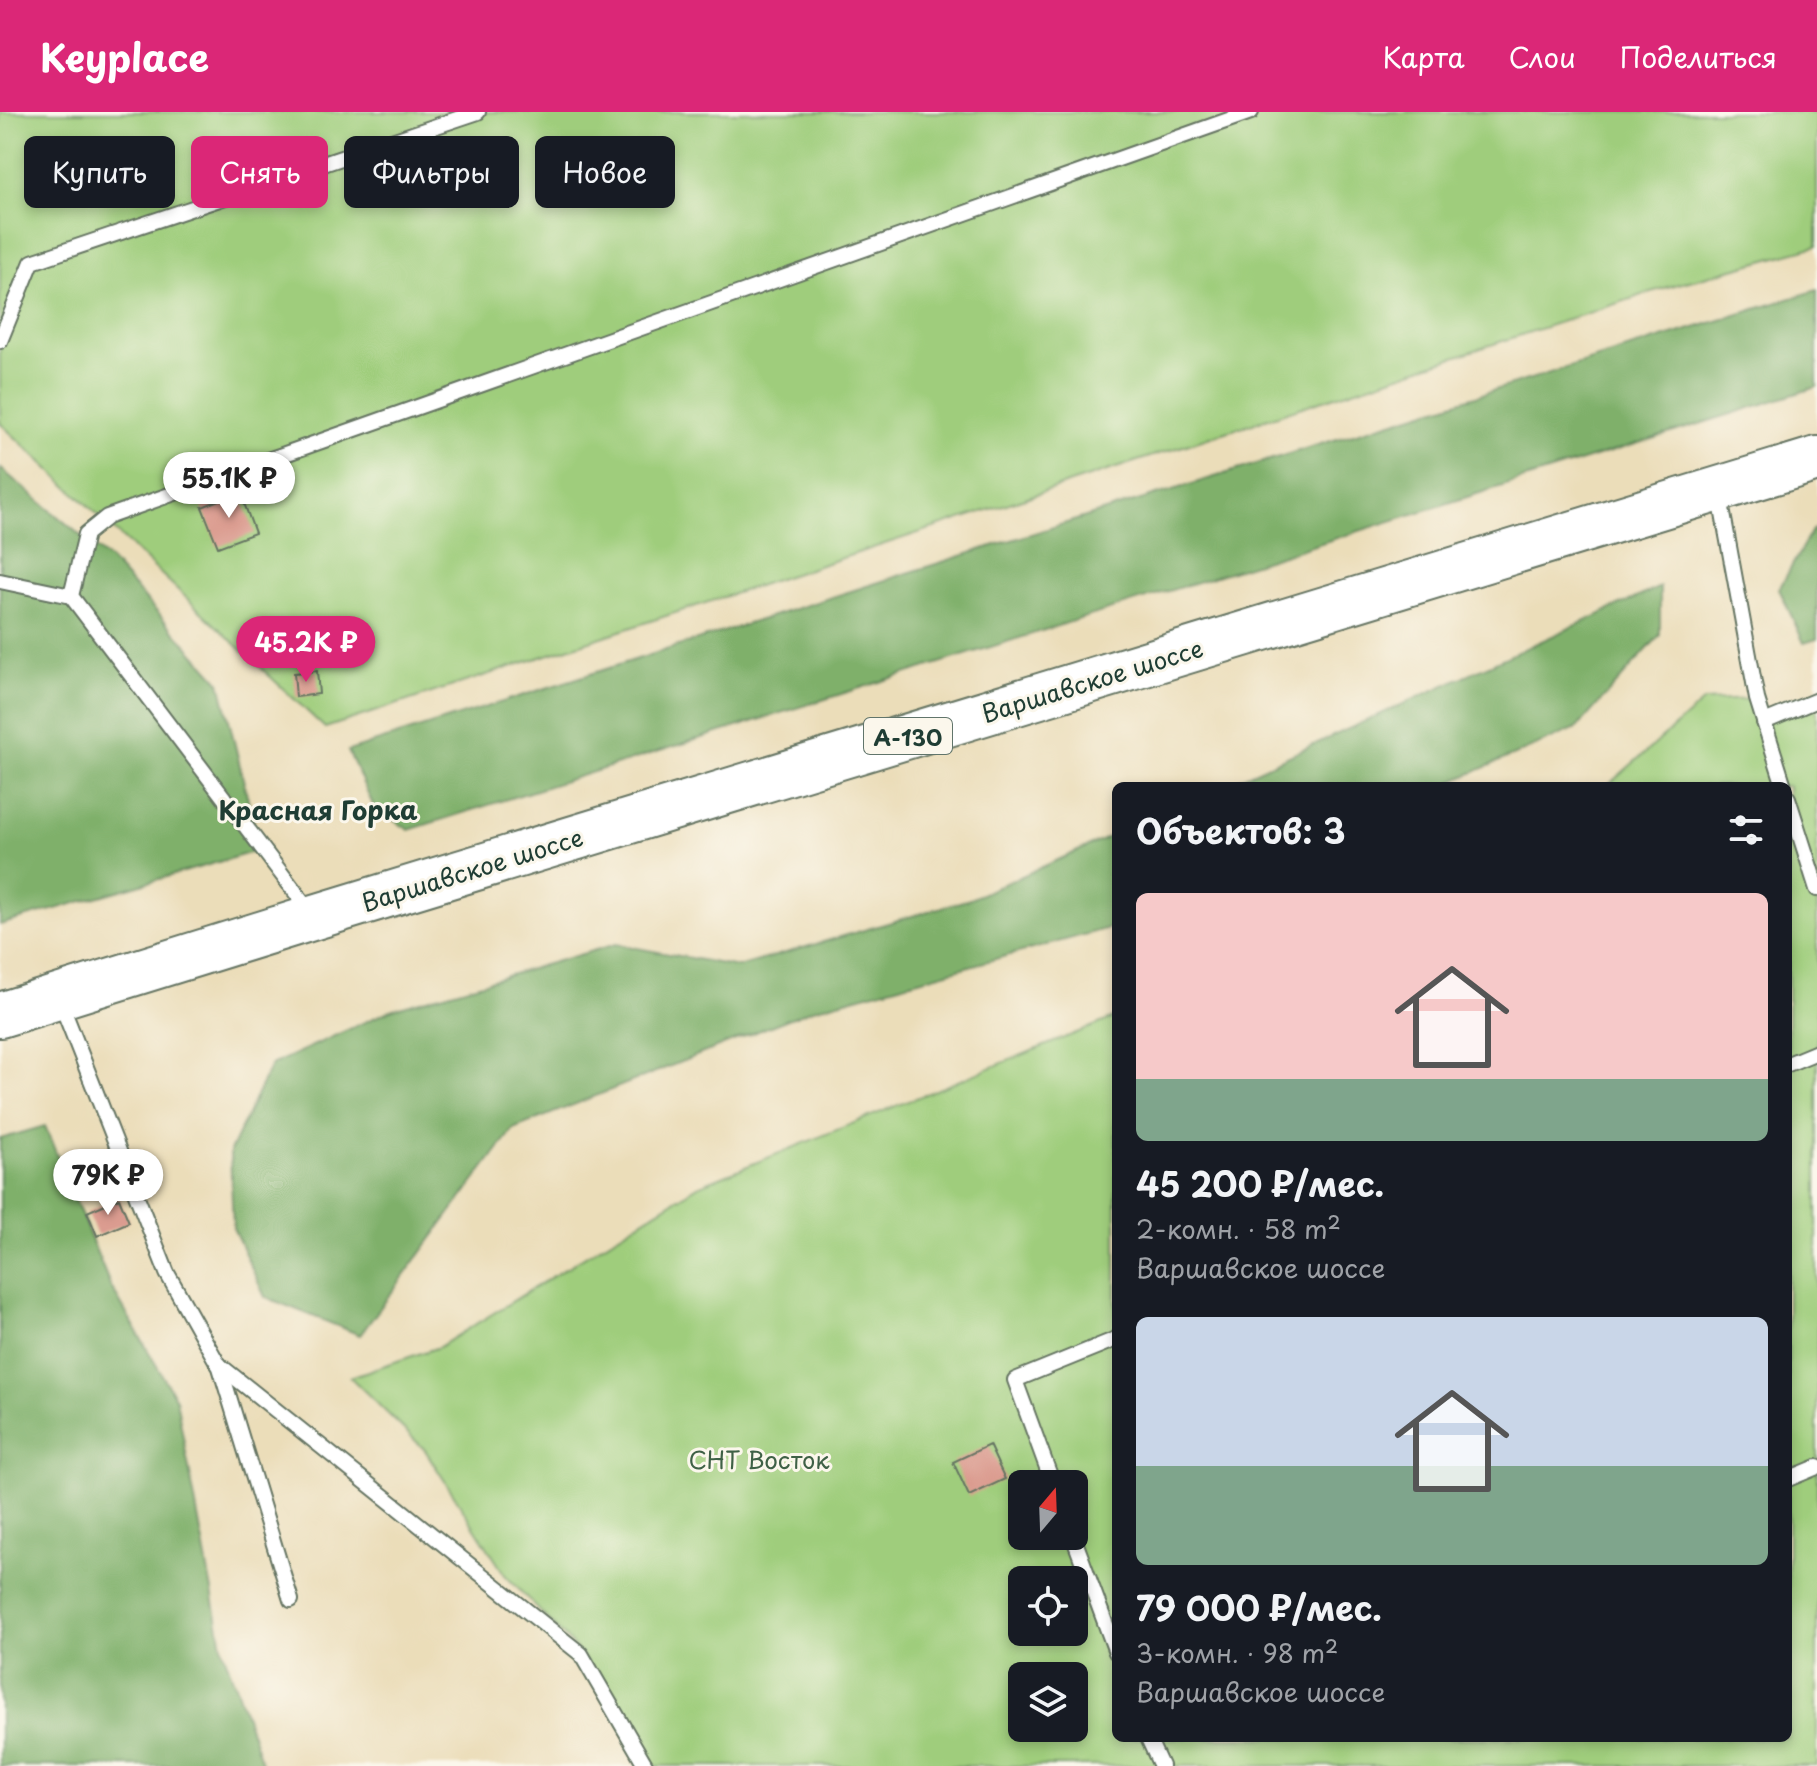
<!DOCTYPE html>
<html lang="ru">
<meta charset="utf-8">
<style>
body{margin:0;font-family:"Playpen Sans",sans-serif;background:#20242c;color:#f1f3f6;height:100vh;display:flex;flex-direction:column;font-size:30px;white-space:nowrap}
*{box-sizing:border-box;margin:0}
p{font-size:26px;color:#9ea1a6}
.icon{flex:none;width:44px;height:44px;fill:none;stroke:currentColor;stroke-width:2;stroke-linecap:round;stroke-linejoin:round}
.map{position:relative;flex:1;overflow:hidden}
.sheet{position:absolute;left:1112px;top:670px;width:680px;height:960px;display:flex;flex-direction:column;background:#171b24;border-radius:12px;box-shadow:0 4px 12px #0003}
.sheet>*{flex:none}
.banner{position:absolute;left:24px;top:24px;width:760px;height:72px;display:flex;gap:16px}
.needle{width:52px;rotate:19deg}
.tools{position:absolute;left:1008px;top:1358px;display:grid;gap:16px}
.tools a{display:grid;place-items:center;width:80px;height:80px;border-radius:12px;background:#171b24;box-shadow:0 4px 12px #0003;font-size:40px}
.price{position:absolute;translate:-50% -68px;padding:0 18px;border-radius:28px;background:#fff;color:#222;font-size:26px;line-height:52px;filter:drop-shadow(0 2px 4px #0008)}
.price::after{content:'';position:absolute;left:50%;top:48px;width:24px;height:18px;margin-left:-12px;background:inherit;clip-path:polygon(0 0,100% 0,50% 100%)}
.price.on{background:#db2777;color:#fff}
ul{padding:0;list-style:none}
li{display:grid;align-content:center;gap:16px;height:424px;padding:0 24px}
li span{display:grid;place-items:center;height:248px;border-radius:12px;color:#555}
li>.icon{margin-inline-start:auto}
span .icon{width:144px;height:144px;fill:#fffc;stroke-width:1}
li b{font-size:34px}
h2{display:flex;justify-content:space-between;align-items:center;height:96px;padding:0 24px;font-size:34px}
.chip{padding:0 28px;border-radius:12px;background:#171b24;box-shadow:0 4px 12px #0003;font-size:28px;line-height:72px}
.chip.on{background:#db2777;color:#fff}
header{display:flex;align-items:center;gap:48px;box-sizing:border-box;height:112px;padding:0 40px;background:#db2777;color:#fff}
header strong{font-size:38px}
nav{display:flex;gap:44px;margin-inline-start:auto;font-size:28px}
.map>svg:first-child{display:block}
.green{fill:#9fcd7b;stroke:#5f8558;stroke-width:2;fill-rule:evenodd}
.forest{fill:#7fb06b;stroke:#4f7650;stroke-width:2}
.building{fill:#db9c90}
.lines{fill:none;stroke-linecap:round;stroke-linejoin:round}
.service-casing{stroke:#667563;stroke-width:18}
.primary-casing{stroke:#667563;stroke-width:48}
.service{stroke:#fff;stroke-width:14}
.primary{stroke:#fff;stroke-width:44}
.labels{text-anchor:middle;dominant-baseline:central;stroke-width:6;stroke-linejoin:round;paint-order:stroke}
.shield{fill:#fbf7ec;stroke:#61756b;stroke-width:2}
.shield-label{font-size:22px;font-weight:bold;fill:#1f3d34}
.street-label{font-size:24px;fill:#1f3d34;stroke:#fbf7ec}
.park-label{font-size:24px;fill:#3f6146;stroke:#fbf7ec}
.neighbourhood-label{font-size:26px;font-weight:bold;fill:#1f3d34;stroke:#fbf7ec}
</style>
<header>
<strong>Keyplace</strong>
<nav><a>Карта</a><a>Слои</a><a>Поделиться</a></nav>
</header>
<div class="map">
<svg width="1817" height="1654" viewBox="0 0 1817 1654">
<rect width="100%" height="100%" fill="#fbf7ec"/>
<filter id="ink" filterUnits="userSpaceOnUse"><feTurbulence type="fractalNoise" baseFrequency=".0125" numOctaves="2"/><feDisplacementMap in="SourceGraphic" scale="16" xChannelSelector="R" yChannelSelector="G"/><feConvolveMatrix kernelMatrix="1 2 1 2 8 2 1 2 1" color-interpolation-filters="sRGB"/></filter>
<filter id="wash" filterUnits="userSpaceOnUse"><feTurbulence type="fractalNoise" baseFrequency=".006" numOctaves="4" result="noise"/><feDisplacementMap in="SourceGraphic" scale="32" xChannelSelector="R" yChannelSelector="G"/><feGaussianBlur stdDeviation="1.8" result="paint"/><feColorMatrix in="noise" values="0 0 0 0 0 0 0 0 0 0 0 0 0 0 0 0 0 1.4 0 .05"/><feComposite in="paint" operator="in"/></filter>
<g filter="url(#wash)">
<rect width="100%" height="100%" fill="#ebddb9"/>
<!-- green -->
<g class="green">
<polygon points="0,0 1817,0 1817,134 1664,176 325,616 0,311"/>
<path d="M1757 587 1763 609 1817 588V1654H646L581 1542 505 1463 425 1338 350 1265 439 1235 698 1074 1116 905V1626H1788V674H1607L1704 589ZM1022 1372H1074V1424H1022ZM1022 1468H1074V1520H1022ZM1022 1564H1074V1616H1022Z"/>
</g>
<!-- forest -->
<g class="forest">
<polygon points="1817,178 1817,275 409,718 374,695 348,639 1002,431"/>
<polygon points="0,356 111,449 220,570 260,738 0,813"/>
<polygon points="1817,416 1817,527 1804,531 1779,477 1812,418"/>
<polygon points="1660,475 1660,523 1577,616 1442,674 1223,674"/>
<polygon points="1116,722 1116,814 813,897 513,1017 360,1223 265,1185 233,1116 230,1039 271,953 393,897 616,832 738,855 970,787"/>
<polygon points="45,1014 110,1173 176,1287 223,1538 263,1654 0,1654 0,1027"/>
</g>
<g id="blocks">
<!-- building -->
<g class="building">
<polygon points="240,380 255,421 218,435 202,395"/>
<polygon points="317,559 319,582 296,585 294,561"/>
<polygon points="119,1086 129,1110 97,1124 87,1100"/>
<polygon points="989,1333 1005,1367 969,1384 953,1350"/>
</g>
</g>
</g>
<g filter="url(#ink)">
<use href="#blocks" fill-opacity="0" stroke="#667563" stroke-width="2"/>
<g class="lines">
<!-- service casing -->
<g class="service-casing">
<g id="service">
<polyline points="0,229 32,150 478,0"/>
<polyline points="1719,380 1757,587 1784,674"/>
<polyline points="0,469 71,484"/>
<polyline points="1764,610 1817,588"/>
<polyline points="1788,686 1817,777"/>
<polyline points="312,802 71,484 86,422 107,405 1251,0"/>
<polyline points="60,889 167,1161 218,1252 581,1542 646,1654"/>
<polyline points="1788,952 1817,940"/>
<polyline points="219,1252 291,1488"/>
<polyline points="1788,1367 1817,1355"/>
<polyline points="1053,1372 1015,1268 1116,1227"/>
<polyline points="1073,1424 1116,1540"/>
<polyline points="1148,1626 1161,1654"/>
</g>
</g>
<!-- primary casing -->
<g class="primary-casing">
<polyline id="primary" points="0,903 315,805 1817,347"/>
</g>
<!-- service -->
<use href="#service" class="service"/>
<!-- primary -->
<use href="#primary" class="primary"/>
</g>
</g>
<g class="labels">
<!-- shield labels -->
<rect class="shield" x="864" y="606" width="88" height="36" rx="6"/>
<g class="shield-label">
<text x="908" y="624">А-130</text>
</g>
<!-- street labels -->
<g class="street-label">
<text transform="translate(1092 568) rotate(-17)">Варшавское шоссе</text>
<text transform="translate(472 757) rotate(-17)">Варшавское шоссе</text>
</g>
<!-- park labels -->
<g class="park-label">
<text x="759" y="1347">СНТ Восток</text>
</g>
<!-- neighbourhood labels -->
<g class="neighbourhood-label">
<text x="318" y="697">Красная Горка</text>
</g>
</g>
</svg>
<div class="tools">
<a><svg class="needle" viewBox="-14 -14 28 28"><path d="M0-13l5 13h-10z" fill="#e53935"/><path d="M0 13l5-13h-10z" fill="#9ea1a6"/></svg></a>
<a><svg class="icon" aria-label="locate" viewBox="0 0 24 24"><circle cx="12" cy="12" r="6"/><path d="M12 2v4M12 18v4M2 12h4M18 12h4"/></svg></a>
<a><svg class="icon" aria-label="layers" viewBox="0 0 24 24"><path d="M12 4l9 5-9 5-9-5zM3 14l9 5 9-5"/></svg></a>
</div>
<b class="price" style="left:229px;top:408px">55.1K ₽</b>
<b class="price on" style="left:306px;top:572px">45.2K ₽</b>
<b class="price" style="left:108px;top:1105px">79K ₽</b>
<div class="banner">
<a class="chip">Купить</a>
<a class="chip on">Снять</a>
<a class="chip">Фильтры</a>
<a class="chip">Новое</a>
</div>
<section class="sheet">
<h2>Объектов: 3<svg class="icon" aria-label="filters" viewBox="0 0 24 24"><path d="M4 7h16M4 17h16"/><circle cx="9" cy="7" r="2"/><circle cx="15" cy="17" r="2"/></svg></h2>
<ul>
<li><span style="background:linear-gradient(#f6c9c9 75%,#7fa58c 0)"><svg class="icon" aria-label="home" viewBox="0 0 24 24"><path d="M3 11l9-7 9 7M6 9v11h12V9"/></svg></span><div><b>45 200 ₽/мес.</b><p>2-комн. · 58 m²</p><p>Варшавское шоссе</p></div></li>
<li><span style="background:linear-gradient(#c9d6e8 60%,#7fa58c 0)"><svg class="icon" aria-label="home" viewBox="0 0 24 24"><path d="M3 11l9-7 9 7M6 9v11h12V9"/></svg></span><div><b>79 000 ₽/мес.</b><p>3-комн. · 98 m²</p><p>Варшавское шоссе</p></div></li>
</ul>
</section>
</div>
